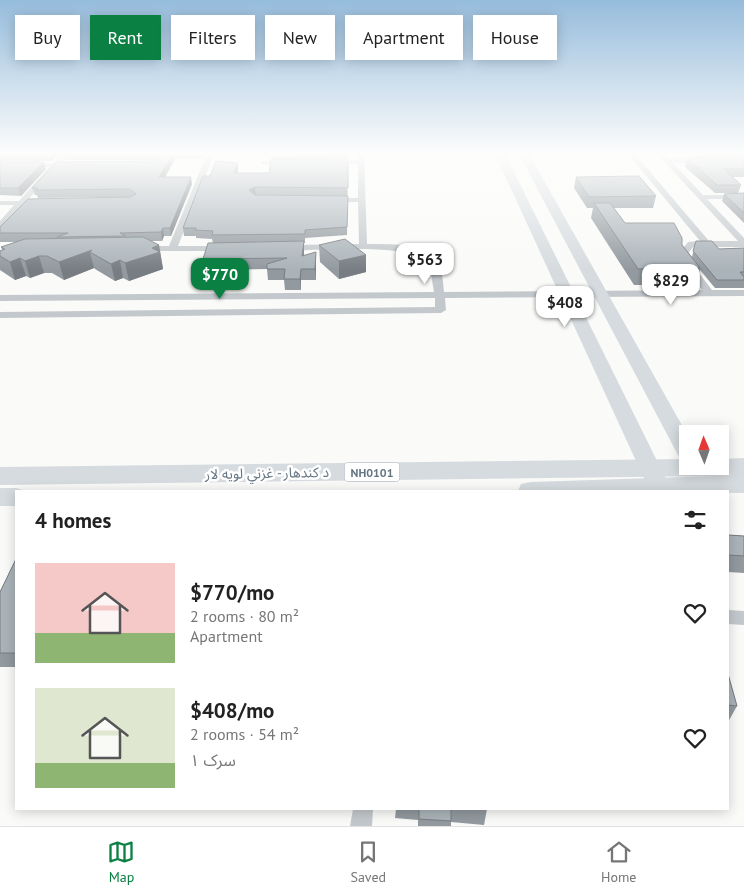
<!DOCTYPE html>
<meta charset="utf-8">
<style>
body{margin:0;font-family:"PT Sans","Noto Sans Arabic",sans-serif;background:#f6f6f6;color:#222;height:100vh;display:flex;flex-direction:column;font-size:19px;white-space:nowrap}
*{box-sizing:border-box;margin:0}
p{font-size:16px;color:#767676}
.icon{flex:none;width:28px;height:28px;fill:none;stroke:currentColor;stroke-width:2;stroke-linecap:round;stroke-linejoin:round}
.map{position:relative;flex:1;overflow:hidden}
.details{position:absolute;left:15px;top:490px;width:714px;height:320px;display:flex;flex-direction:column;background:#fff;border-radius:0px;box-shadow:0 2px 12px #0003}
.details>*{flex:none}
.banner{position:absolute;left:15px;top:15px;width:715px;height:45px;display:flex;gap:10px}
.needle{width:32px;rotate:358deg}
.fabs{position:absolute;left:679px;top:425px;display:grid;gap:10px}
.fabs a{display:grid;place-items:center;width:50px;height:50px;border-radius:0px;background:#fff;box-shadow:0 2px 12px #0003;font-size:25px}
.price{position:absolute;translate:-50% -42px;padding:0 11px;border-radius:10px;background:#fff;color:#222;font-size:16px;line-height:32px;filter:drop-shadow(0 1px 2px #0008)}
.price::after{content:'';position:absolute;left:50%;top:30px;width:15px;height:11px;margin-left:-8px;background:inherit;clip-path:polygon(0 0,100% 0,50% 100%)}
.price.on{background:#0b8043;color:#fff}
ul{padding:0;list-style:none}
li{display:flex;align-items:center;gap:15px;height:125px;padding:0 20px}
li span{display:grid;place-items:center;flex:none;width:140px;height:100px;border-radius:0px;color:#555}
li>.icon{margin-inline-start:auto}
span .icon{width:60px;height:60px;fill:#fffc;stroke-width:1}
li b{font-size:21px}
h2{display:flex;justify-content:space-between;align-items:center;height:60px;padding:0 20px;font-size:21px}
.pill{padding:0 18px;border-radius:0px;background:#fff;box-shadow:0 2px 12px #0003;font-size:18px;line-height:45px}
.pill.on{background:#0b8043;color:#fff}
.tab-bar{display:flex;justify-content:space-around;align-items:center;height:70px;border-top:1px solid #e0e0e0;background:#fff;font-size:14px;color:#767676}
.tab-bar a{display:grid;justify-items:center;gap:2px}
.tab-bar .on{color:#0b8043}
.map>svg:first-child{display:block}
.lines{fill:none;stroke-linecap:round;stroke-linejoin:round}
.street{fill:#c3c8cc;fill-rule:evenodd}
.secondary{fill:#d6dbdf;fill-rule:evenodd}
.highway{fill:#d6dbdf;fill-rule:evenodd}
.wall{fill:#929a9f}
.shaded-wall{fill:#777d82}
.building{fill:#aab3b9;stroke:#777d82}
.labels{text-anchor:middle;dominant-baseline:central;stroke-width:5;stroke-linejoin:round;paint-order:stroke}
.shield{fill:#fff;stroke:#939fa8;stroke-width:1}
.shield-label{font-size:12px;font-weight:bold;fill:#657683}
.street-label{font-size:14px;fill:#657683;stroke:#fff}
</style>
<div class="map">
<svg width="744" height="826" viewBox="0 0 744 826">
<rect width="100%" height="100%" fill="#fafaf8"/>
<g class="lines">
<!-- street -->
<g class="street">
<polygon points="61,154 68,154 61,163 74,165 70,167 57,167 27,201 42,201 42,205 23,205 3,228 0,229 0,221 14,205 0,205 0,201 19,201 49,167 0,167 0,163 53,163"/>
<polygon points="207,154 214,154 178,246 222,246 225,247 225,251 139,251 139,247 142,246 169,246"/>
<path d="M358 154H364L367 244C384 244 426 243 436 257 442 267 443 281 444 292L702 290 679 260 680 252 688 242 700 241 628 154H635L709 241H738L657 154H664L668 159 706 160 708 161 704 163H673L703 195H744V199H707L744 238V247H693L689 252V260L712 290H744V296L445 298 446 310 441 313 0 318V312L435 307V298L0 301V295L434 292 429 262C417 243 311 250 287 251L283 248 287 245 359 244 358 202H332L328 200 332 198H358V164H331L327 162 331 160H358Z"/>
<polygon points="263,161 286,161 290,163 286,165 261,164 261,162"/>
<polygon points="728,610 744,611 744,625 728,624"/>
<polygon points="353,809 373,809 372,826 350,826"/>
</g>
<!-- secondary -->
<g class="secondary">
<polygon points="495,154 505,154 670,487 667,491 651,491 648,487"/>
<polygon points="519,154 529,154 688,436 688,461 681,460 678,455"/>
</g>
<!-- highway -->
<g class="highway">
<polygon points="744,458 744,493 518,491 521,484 531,482 714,476 0,485 0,467 688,459 688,466 720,466 720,459"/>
<polygon points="0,488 16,488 26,491 16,491 16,506 0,506"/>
</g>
</g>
<!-- wall -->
<g class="wall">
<polygon points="0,154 59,154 52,161 0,161"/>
<polygon points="64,154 205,154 203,158 175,159 165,177 192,184 171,236 164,236 162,241 150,241 159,245 163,269 129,281 123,278 115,281 95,269 94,268 64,280 52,273 44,273 30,278 26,276 15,280 0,270 0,251 2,250 1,247 16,242 0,242 0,227 118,197 38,198 37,195 35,195 32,188 154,160 65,160"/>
<polygon points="273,154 348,154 348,158 273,159"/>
<polygon points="696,154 744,154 744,177 733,177 741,185 738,193 744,193 744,223 722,201 724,194 737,193 715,193 685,167 687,158 725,157 695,157"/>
<polygon points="348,159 347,235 305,238 305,243 304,243 304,255 316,263 316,280 301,280 301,290 285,290 284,280 268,280 267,269 205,270 203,259 213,243 212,239 196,238 196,236 184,236 183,228 238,163 238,170 237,173 269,173"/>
<polygon points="0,162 46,169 21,196 0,195"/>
<polygon points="576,177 656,196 653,208 614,208 625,223 682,245 692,257 696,241 719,249 744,248 744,288 715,288 700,270 696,285 634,285 591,218 593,208 587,208 574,188"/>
<polygon points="319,245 366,255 366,272 339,279 320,262"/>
<polygon points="728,535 744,536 744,573 728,572"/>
<polygon points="16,559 16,667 0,667 0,592"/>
<polygon points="728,674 737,706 728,722"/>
<polygon points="396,809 487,809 484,825 451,822 451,826 418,826 418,820 395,818"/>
</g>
<!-- shaded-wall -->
<g class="shaded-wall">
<polygon points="50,154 59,154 52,161"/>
<polygon points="173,154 175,154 175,159 160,185 159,177"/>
<polygon points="44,162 46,169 21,196 18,188"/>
<polygon points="238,163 238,170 235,181 234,173"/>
<polygon points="191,177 192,184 171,236 170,228"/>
<polygon points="255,187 256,195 249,190"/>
<polygon points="163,228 164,236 162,241 161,232"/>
<polygon points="304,241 304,252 303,266 302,256"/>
<polygon points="159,245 163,269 129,281 125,263 152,248"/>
<polygon points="92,250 90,252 94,268 64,280 59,262"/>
<polygon points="316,252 316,280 315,269"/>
<polygon points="366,255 366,272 339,279 339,261"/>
<polygon points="39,256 44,273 30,278 25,261"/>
<polygon points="20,258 26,276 15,280 10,262"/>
<polygon points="120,260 123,278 115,281 111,264"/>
<polygon points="301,269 301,290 300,279"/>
</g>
<!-- building -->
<g class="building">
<polygon points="156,154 173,154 159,177 191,177 170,228 163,228 161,232 120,233 126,236 57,237 68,233 0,233 0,227 28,199 130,197 136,194 130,189 36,190 38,188 32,188 56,162 154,161 160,156"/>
<polygon points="744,156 744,169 724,169 741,185 717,185 687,158"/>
<polygon points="271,159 348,159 348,188 255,187 249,190 255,195 348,196 347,227 305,230 305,234 212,235 213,231 195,230 196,228 183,228 203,176 210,176 216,161 238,163 234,173 269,173"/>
<polygon points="0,162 44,162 18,188 0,188"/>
<polygon points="639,176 656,196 589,197 576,177"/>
<polygon points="744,193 744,213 724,194"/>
<polygon points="594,203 610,203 625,223 674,223 682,238 682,245 700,268 638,269"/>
<polygon points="143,237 159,245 152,248 160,252 125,263 120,260 111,264 90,252 92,250 59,262 47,256 39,256 25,261 20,258 10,262 0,256 0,251 5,249 1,247 25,239"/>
<polygon points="345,239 366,255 339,261 319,245"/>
<polygon points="304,241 302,256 316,252 315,269 301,269 300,279 284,279 285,269 267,269 267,264 287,258 203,259 208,243"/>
<polygon points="696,241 712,241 719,249 744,248 744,272 740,272 744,277 744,280 717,280 693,251"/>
<polygon points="728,535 744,536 744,556 728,555"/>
<polygon points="16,559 16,653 0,653 0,592"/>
<polygon points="728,674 737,706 728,705"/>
<polygon points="419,809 451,809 451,821 419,819"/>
</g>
<!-- sky -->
<linearGradient id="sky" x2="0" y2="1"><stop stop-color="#96bcdc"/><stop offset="0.57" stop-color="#fdfdfc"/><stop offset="1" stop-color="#fdfdfc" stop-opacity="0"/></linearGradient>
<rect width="744" height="270" fill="url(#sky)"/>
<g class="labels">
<!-- shield labels -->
<rect class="shield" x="344.5" y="462.5" width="55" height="19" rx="4"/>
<g class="shield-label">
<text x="372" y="472">NH0101</text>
</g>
<!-- street labels -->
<g class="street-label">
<text transform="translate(267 473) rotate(-1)">د کندهار - غزني لويه لار</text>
</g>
</g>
</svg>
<div class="fabs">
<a><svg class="needle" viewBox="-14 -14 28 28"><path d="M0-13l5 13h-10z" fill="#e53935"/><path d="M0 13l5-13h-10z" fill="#767676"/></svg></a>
</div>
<b class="price" style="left:425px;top:285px">$563</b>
<b class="price on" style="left:220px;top:300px">$770</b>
<b class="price" style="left:671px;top:306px">$829</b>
<b class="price" style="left:565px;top:328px">$408</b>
<div class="banner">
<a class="pill">Buy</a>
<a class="pill on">Rent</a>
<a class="pill">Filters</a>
<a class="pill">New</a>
<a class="pill">Apartment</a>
<a class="pill">House</a>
</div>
<section class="details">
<h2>4 homes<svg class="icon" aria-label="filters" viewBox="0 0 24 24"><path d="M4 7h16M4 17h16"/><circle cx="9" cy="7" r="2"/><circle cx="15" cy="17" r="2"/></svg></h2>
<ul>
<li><span style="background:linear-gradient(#f6c9c9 70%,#8fb573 0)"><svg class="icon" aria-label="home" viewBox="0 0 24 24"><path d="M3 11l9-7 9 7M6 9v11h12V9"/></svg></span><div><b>$770/mo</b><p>2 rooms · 80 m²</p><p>Apartment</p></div><svg class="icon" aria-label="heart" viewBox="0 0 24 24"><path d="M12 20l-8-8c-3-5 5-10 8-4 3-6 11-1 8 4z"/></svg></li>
<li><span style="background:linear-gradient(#dfe7d0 75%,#8fb573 0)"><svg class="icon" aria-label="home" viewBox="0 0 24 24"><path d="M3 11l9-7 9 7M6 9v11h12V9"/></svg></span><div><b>$408/mo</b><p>2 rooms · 54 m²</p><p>سرک ۱</p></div><svg class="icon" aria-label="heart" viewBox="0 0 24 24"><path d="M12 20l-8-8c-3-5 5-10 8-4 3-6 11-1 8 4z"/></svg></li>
</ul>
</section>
</div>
<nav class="tab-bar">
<a class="on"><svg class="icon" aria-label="map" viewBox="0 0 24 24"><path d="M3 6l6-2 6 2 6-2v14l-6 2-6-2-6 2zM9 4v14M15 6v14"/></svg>Map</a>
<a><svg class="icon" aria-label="saved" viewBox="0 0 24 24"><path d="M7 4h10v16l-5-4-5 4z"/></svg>Saved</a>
<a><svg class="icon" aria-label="home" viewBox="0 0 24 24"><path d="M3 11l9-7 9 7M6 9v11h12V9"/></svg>Home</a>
</nav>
